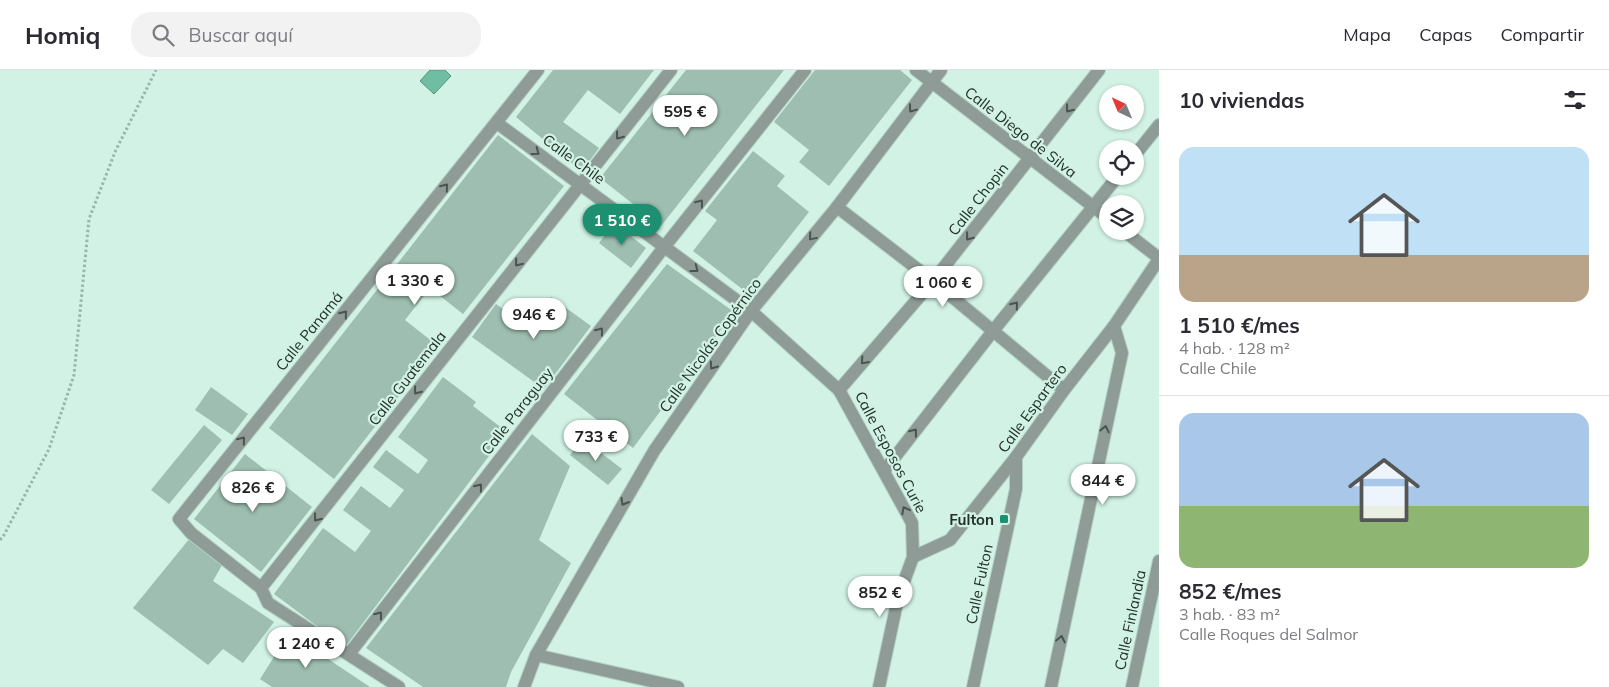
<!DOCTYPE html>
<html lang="es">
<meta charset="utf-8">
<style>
body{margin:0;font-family:Mulish,sans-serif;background:#f2f2f3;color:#2b2b33;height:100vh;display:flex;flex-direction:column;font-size:19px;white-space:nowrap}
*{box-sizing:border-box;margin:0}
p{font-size:16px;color:#7c7c81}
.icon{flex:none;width:28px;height:28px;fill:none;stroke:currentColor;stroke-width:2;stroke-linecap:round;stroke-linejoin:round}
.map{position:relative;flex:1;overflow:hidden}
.details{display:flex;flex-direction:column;background:#fff;width:450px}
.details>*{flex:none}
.needle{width:32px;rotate:316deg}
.buttons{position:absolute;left:1099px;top:15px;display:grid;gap:10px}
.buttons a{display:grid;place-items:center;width:45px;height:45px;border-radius:50%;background:#fff;box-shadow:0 1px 4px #0004;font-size:25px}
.price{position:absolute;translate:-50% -42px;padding:0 11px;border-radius:18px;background:#fff;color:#222;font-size:16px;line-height:32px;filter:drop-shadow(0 1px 2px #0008)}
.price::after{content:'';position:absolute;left:50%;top:30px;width:15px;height:11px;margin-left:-8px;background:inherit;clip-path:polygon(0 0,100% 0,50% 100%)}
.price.current{background:#1e9072;color:#fff}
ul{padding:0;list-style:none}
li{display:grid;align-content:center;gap:10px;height:265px;padding:0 20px}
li+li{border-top:1px solid #e1e1e2}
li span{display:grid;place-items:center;height:155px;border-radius:15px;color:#555}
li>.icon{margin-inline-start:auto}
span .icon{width:90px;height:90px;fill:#fffc;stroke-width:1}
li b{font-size:21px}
h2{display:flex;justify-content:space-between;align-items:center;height:60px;padding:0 20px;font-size:21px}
header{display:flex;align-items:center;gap:30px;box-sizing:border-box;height:70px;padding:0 25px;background:#fff;border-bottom:1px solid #e1e1e2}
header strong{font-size:24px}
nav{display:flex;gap:28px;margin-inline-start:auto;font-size:18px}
.search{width:350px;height:45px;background:#f2f2f3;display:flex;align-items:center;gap:12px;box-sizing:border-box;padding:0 18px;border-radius:20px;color:#7c7c81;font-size:19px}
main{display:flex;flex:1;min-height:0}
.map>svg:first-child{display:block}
.water{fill:#6fbda2;stroke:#58937e}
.building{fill:#9ebeb1}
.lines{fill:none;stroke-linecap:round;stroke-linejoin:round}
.street-casing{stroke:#b2cfc4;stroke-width:14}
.path{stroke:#9ab5aa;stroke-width:3;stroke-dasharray:2.5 2.5;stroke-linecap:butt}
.street{stroke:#8e9b96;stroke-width:12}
.oneway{stroke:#485550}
.poi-dot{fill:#1e9072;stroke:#d1f2e5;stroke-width:2}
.labels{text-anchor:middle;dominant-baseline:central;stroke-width:4.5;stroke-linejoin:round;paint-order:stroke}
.street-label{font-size:15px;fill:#23302b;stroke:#d1f2e5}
.poi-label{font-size:15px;font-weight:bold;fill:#23302b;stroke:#d1f2e5;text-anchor:end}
</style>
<header>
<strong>Homiq</strong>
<div class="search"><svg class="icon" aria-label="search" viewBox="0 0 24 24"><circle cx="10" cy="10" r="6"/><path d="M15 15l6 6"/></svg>Buscar aquí</div>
<nav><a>Mapa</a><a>Capas</a><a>Compartir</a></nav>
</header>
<main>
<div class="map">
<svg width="1159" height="617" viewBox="0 0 1159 617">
<rect width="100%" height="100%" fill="#d1f2e5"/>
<!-- water -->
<polygon class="water" points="430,0 445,0 451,6 434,24 420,11"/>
<!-- building -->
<g class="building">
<polygon points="553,0 654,0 620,44 588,20 563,52 599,78 585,97 578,98 516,47"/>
<polygon points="686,0 784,0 661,156 600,108"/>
<polygon points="815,0 900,0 912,10 829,116 799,92 809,80 774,52"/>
<polygon points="498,65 564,116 463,244 430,218 405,250 438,276 334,409 269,358"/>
<polygon points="753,81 785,106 777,116 809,142 746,222 693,181 717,150 705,141"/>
<polygon points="614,153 646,178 631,198 599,173"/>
<polygon points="667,194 734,242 633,378 564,324"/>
<polygon points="551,227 591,256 544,319 472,267 496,234 528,257"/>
<polygon points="443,307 476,332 473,336 507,362 345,577 274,524 323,458 355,482 371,461 343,440 361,416 390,438 404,420 373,397 386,380 418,404 428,390 398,367"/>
<polygon points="211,317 248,344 232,365 195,340"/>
<polygon points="204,355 222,370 169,434 151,420"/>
<polygon points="532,364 570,396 539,470 571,493 511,602 506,617 423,617 366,578"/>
<polygon points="583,369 622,399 608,415 570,385"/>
<polygon points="245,384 312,437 261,502 194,449"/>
<polygon points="190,468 222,495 213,511 274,552 243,593 223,579 208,595 133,538"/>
<polygon points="289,563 370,617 272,617 260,609"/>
</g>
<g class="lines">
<!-- street casing -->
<g class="street-casing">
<g id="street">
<polyline points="916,0 1108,148"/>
<polyline points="497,53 751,241 839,320 912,453 913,487 898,528 879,617"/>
<polyline points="1135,85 1159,55"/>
<polyline points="837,137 933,211 1064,320"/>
<polyline points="1124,161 1159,188"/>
<polyline points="839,320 933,211 1099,0"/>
<polyline points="884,401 993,261 1118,106"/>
<polyline points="913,487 950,470 1016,387 1064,320 1114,256 1159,189"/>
<polyline points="261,518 671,0"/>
<polyline points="349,584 665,176 805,0"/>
<polyline points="536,585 678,617"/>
<polyline points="399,617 268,533 261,518 191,463 179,449 538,0"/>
<polyline points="524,617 536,585 654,381 751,241 837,137 941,0"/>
<polyline points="973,617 1016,419 1016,387"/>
<polyline points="1051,617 1122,283 1114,256"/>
<polyline points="1132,617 1159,491"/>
</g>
</g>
<!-- path -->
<polyline class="path" points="0,470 4,465 49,379 74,305 89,149 115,82 156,0"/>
<!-- street -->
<use href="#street" class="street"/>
</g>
<!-- one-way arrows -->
<defs><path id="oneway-chevron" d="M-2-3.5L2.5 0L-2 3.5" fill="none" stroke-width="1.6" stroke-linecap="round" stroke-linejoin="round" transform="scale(1.25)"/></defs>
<g class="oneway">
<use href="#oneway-chevron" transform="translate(912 39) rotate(127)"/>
<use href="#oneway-chevron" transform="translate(1069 39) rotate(128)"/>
<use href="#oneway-chevron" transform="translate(619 66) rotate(128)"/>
<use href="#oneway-chevron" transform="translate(536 82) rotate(36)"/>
<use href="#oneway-chevron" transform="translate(445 117) rotate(-51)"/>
<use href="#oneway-chevron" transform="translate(700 133) rotate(-52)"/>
<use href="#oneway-chevron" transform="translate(812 167) rotate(130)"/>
<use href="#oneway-chevron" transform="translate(969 167) rotate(128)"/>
<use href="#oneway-chevron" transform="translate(518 193) rotate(128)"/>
<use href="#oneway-chevron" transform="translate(695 199) rotate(37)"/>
<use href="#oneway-chevron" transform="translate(1015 235) rotate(-51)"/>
<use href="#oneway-chevron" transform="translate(344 244) rotate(-51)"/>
<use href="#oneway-chevron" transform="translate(600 261) rotate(-52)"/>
<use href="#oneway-chevron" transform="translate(864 291) rotate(131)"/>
<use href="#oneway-chevron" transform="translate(713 296) rotate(125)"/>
<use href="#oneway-chevron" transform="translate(417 321) rotate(128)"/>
<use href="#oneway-chevron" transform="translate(1105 359) rotate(-78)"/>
<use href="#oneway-chevron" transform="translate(914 362) rotate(-52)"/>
<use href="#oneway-chevron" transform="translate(242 370) rotate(-51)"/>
<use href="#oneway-chevron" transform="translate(479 417) rotate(-52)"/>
<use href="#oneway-chevron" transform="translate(624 432) rotate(120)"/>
<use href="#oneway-chevron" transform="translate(905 440) rotate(-118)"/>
<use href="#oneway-chevron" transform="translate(317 448) rotate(128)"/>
<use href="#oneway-chevron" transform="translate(379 545) rotate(-52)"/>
<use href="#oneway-chevron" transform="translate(1061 569) rotate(-78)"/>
</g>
<!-- markers -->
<rect class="poi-dot" x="999" y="444" width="10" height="10" rx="2.5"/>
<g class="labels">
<!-- street labels -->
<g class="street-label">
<text transform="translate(1021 62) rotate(38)">Calle Diego de Silva</text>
<text transform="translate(574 89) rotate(36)">Calle Chile</text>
<text transform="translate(978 129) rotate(-52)">Calle Chopin</text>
<text transform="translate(309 261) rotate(-51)">Calle Panamá</text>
<text transform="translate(710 275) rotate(-54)">Calle Nicolás Copérnico</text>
<text transform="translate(407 308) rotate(-52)">Calle Guatemala</text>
<text transform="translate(1032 338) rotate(-54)">Calle Espartero</text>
<text transform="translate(517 341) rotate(-52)">Calle Paraguay</text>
<text transform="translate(891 382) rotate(62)">Calle Esposos Curie</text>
<text transform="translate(979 514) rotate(-78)">Calle Fulton</text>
<text transform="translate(1130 550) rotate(-78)">Calle Finlandia</text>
</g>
<!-- poi labels -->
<g class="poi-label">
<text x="994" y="449">Fulton</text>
</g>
</g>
</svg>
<div class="buttons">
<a><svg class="needle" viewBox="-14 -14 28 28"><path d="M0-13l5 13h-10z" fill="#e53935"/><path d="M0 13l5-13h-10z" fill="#7c7c81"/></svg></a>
<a><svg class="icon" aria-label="locate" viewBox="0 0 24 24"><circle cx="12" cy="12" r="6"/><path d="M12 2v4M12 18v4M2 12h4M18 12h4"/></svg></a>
<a><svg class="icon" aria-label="layers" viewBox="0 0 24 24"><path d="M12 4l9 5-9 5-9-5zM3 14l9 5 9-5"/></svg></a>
</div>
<b class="price" style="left:685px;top:67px">595 €</b>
<b class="price current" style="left:622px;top:176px">1 510 €</b>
<b class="price" style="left:415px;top:236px">1 330 €</b>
<b class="price" style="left:943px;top:238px">1 060 €</b>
<b class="price" style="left:534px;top:270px">946 €</b>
<b class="price" style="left:596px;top:392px">733 €</b>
<b class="price" style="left:1103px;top:436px">844 €</b>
<b class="price" style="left:253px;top:443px">826 €</b>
<b class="price" style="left:880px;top:548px">852 €</b>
<b class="price" style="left:306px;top:599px">1 240 €</b>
</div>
<section class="details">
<h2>10 viviendas<svg class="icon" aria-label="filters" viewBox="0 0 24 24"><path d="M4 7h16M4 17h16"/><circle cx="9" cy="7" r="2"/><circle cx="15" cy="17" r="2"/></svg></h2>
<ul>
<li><span style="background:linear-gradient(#bfe0f5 70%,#b9a48a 0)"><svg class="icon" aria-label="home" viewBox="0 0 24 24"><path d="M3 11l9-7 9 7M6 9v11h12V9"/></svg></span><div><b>1 510 €/mes</b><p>4 hab. · 128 m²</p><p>Calle Chile</p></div></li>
<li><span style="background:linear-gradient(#a9c7e8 60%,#8fb573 0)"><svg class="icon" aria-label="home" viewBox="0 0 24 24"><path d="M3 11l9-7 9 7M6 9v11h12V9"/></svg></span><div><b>852 €/mes</b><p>3 hab. · 83 m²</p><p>Calle Roques del Salmor</p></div></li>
</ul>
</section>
</main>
